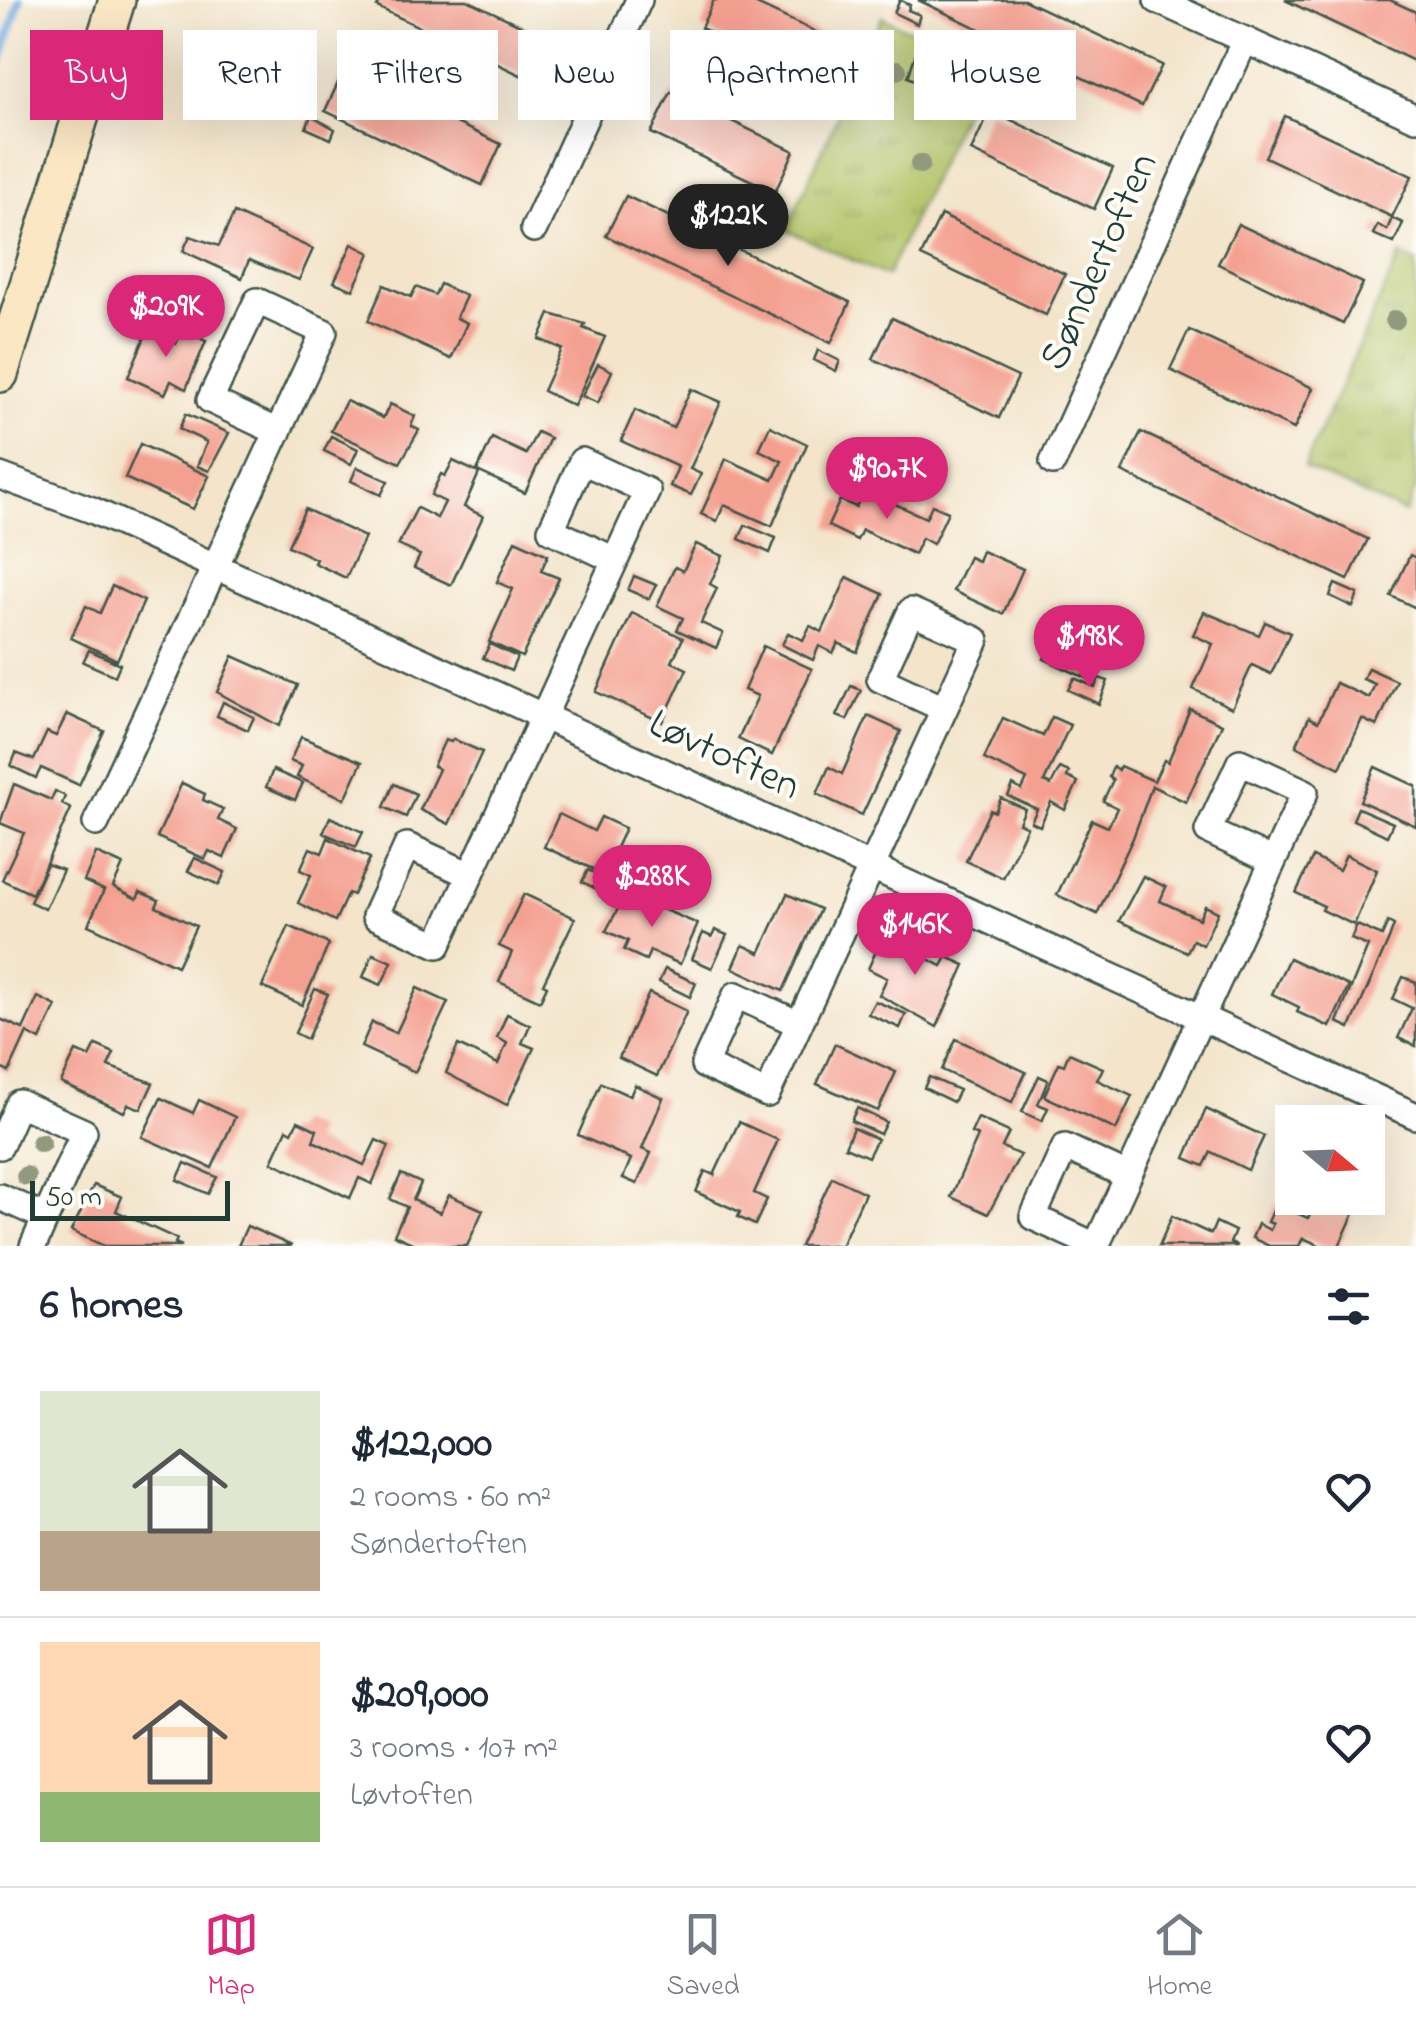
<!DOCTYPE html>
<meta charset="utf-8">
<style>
body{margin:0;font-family:"Indie Flower",sans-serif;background:#f6f6f7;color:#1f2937;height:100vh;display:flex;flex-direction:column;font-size:38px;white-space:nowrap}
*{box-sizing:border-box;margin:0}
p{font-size:32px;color:#747a83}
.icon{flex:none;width:55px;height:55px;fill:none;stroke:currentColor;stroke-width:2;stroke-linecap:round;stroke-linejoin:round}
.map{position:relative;height:1246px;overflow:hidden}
.details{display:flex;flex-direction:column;background:#fff;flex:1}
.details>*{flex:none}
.hud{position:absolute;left:30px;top:30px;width:1358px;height:90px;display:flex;gap:20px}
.needle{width:65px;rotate:109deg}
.tools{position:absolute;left:1275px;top:1105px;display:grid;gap:20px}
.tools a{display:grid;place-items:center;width:110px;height:110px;border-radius:0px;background:#fff;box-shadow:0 10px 40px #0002;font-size:50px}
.scale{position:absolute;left:30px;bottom:25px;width:200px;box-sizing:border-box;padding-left:10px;border:5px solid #1f3d34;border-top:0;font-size:28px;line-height:35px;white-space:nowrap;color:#1f3d34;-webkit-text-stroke:8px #fdfcf7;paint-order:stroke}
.price{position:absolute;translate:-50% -85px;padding:0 22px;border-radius:35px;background:#db2777;color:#fff;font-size:32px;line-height:65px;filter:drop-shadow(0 2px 5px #0008)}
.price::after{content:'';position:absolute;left:50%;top:60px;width:30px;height:22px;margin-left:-15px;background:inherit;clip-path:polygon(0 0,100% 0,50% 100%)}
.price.on{background:#222;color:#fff}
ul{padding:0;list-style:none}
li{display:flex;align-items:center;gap:30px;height:250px;padding:0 40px}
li+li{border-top:2px solid #e0e1e3}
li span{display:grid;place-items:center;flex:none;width:280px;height:200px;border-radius:0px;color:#555}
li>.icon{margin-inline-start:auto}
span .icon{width:120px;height:120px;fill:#fffc;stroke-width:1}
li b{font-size:42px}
h2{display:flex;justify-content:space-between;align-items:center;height:120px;padding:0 40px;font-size:42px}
.tag{padding:0 35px;border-radius:0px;background:#fff;box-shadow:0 10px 40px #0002;font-size:35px;line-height:90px}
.tag.on{background:#db2777;color:#fff}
.menu{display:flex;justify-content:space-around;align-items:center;height:140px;border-top:2px solid #e0e1e3;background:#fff;font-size:28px;color:#747a83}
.menu a{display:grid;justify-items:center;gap:5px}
.menu .on{color:#db2777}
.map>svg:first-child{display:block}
.park{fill:url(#park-tufts);stroke:#687f4c;stroke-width:2.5}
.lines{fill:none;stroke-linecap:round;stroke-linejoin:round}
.stream{stroke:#6ea8de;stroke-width:8}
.building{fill:#f4a091}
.street-casing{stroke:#3f564a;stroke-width:30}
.secondary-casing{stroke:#3f564a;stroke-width:40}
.street{stroke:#fff;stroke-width:25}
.secondary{stroke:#fbe7c3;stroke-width:35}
.tree{fill:#929a7e}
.labels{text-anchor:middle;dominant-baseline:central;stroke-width:8;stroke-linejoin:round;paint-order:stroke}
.street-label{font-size:42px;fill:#1f3d34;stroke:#fdfcf7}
</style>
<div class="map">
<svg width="1416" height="1246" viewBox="0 0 1416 1246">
<defs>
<pattern id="park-tufts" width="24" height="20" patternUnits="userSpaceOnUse" patternTransform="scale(2.5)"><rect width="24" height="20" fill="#b0c164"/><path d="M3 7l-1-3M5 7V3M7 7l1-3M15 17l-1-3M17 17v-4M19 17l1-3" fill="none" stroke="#8f9e53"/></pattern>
</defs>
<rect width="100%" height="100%" fill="#fdfcf7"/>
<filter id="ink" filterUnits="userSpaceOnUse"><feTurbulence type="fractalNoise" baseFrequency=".01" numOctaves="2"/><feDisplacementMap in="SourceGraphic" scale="20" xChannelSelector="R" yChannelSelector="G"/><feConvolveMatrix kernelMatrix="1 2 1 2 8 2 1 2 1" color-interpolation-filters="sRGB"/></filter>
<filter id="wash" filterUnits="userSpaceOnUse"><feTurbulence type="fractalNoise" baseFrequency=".0048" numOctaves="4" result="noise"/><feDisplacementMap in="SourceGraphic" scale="40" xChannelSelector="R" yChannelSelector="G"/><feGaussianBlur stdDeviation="2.25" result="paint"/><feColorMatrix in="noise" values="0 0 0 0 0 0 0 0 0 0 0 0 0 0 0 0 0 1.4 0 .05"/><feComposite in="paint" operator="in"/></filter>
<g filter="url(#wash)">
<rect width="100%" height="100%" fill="#f3e4ca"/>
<!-- park -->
<g class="park">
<polygon points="882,17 985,65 887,276 786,230"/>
<polygon points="1400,255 1416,263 1416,489 1405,513 1304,467"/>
</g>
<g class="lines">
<!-- stream -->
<polyline class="stream" points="0,63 20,0"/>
</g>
<g id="blocks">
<!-- building -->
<g class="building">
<polygon points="381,0 467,0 548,38 529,79 377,7"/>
<polygon points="714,0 748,0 846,46 827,87 701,28"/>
<polygon points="900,0 910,5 908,10 920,15 917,24 894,13"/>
<polygon points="918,0 1024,0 1162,65 1142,106"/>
<polygon points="1285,0 1390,0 1416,12 1416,62"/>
<polygon points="916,53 960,73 953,88 937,80 933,88 908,77"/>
<polygon points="344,70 501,144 482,185 325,111"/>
<polygon points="671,92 794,151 775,192 651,133"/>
<polygon points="990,110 1113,168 1094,209 971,151"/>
<polygon points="311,116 335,129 331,139 306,128"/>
<polygon points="1285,116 1412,176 1392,217 1265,157"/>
<polygon points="626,196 850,302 831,343 606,236"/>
<polygon points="234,213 313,249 299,280 249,260 242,278 183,251 190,236 219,246"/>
<polygon points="941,215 1065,274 1046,315 921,256"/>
<polygon points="1392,218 1403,223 1394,243 1373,234 1378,225 1387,230"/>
<polygon points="1238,224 1363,283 1343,324 1218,264"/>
<polygon points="352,244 370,253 353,290 334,282"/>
<polygon points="440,284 466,296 456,318 467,323 451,359 368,321 384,285 411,297 416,287 435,295"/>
<polygon points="550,314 585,324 583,328 605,337 574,406 543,391 562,349 539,339"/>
<polygon points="892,318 1018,377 999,418 873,359"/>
<polygon points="150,325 172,335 169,341 176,344 183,330 206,341 186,389 171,381 165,394 128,377"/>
<polygon points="1189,330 1313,388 1294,429 1170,370"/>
<polygon points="818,350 840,361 836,371 814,360"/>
<polygon points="598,364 612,371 598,403 582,396"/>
<polygon points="691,389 721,402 690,469 701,474 691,495 670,486 678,467 621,441 635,410 673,428"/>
<polygon points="346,401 383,418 390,404 415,416 411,426 419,430 400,463 331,431"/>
<polygon points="186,414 229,433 209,471 197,466 207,442 179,429"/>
<polygon points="770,426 807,444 772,526 724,505 717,521 701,514 726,459 773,480 782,461 759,450"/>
<polygon points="537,432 550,438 525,493 477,471 492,438 526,454"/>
<polygon points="1141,432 1368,539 1348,580 1122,472"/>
<polygon points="331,436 358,449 351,464 324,451"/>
<polygon points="140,444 209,476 193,509 125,478"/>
<polygon points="453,461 479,473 464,507 483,516 451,585 414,568 420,555 398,545 417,508 437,518 445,502 431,495 441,474 445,476"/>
<polygon points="357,467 388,481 381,495 351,481"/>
<polygon points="864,490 926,518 932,505 948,512 933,544 922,538 914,554 862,530 857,540 828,526 840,500 856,507"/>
<polygon points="305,509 365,537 346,578 314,563 316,559 288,546"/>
<polygon points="745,525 776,538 770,553 739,539"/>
<polygon points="515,540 548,555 541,571 559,578 522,657 489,642 513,589 497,582"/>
<polygon points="696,544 723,556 710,584 717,588 701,623 723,633 716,648 677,630 683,618 657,606 675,567 683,571"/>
<polygon points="982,551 1023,569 1003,614 953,591 969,557 978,561"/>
<polygon points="1410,555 1416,558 1416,608 1391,596"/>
<polygon points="634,576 656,585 649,599 628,590"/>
<polygon points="847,577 883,594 857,652 838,643 833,653 819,646 813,660 782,645 788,633 803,640 810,626 822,632"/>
<polygon points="1335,584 1358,594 1353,607 1330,596"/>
<polygon points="112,586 144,601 117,660 71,638 86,606 100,613"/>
<polygon points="1204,612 1259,635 1265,622 1290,633 1271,674 1252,665 1232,708 1193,689 1213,644 1193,635"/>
<polygon points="632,613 683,638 672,662 687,669 662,722 596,692"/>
<polygon points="1061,621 1089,633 1093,624 1101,628 1097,637 1108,642 1090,680 1044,659"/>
<polygon points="490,644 517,657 511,671 483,658"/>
<polygon points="763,646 812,669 772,755 738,739 758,696 744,690"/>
<polygon points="89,650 120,664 115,676 83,662"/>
<polygon points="233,656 298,685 279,726 217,692"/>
<polygon points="1368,668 1397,681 1377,726 1362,719 1340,768 1296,746 1309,717 1318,722 1336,683 1369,698 1375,684 1363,679"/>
<polygon points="1074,678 1095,687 1099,678 1108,681 1099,704 1068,690"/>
<polygon points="851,686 861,690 847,720 837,716"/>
<polygon points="223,702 254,717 248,730 217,716"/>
<polygon points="1190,709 1222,724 1186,802 1152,786 1133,838 1097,914 1057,895 1092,820 1108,827 1117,808 1103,801 1113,780 1109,777 1113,767 1118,770 1120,766 1154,781 1164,760 1168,762"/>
<polygon points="67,714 104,731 79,785 41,768 36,778 11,766 16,753 34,760 47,732 56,736"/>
<polygon points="868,716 901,731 862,815 817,794 829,767 842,774"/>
<polygon points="1052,717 1070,725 1044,782 1051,785 1060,768 1069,772 1067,777 1078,782 1065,810 1051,802 1040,826 1031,822 1037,809 1008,796 1013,785 1022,790 1027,779 984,759 1003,718 1043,736"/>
<polygon points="301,737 362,762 345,799 297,777 302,766 290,761"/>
<polygon points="453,739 482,752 449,824 420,810 439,769 433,766 445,740 451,742"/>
<polygon points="1375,767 1416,786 1416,826 1360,801"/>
<polygon points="273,770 303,783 295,800 266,787"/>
<polygon points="182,783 205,794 203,800 223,809 218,820 237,829 224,858 209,851 205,859 157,837"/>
<polygon points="14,784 51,800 55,791 65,796 62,804 71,809 32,894 2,880 24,833 0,823"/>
<polygon points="394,784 416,794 406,817 384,807"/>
<polygon points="1001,798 1025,809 1019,823 1027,827 1003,878 966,861 990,810 995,812"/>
<polygon points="1358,808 1393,823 1387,836 1353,820"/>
<polygon points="559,814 594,831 601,817 625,828 604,874 544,847"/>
<polygon points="330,817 363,832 356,847 323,833"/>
<polygon points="328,838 370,858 353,895 348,893 335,921 298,903 311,875 300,870 310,848 322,853"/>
<polygon points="96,853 123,865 113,887 137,899 140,892 159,900 156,907 196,926 177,966 88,925 104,890 84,881"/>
<polygon points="1346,855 1377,870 1354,925 1322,910 1324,906 1296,893 1313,857 1339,870"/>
<polygon points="195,858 225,872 219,885 188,871"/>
<polygon points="47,864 63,870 45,909 30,902"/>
<polygon points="588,870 619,885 613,897 582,882"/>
<polygon points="1143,876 1166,887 1160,901 1199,919 1205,906 1218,912 1203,945 1193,940 1187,952 1119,921"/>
<polygon points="524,894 575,918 543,984 547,986 540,1001 499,982 512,952 499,946"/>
<polygon points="626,894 698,924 680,964 650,951 646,960 624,950 628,941 606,931"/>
<polygon points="787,894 820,909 783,991 733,968 743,945 760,953"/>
<polygon points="1388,922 1394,925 1389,939 1350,1028 1337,1022 1368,946 1351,939 1357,925 1382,936"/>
<polygon points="289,926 329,944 302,1005 262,987"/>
<polygon points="715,930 727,935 712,968 692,959 703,933 712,937"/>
<polygon points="885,931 921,948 918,954 942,966 947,957 965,965 937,1027 879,995 887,978 868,969"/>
<polygon points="373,954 392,962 381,985 363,977"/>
<polygon points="1289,958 1349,986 1330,1027 1297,1012 1299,1007 1272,994"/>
<polygon points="665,969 696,983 690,997 659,982"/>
<polygon points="1403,977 1416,982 1416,1046 1398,1038 1412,1008 1393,999"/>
<polygon points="417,988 448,1002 415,1072 361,1047 372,1022 396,1033"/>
<polygon points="315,989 328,994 307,1039 295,1033"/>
<polygon points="649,993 687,1011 657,1076 619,1058"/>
<polygon points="38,997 56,1006 40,1040 27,1033 9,1072 0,1068 0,1019 23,1029"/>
<polygon points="875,1001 906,1014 900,1028 868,1014"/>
<polygon points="507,1014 530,1025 522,1043 534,1048 507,1105 446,1073 458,1045 498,1064 507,1043 497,1038"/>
<polygon points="956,1039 1026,1072 1012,1102 942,1070"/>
<polygon points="835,1044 896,1072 878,1111 817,1084"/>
<polygon points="96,1045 114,1053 108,1066 153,1083 141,1109 128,1104 124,1112 61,1083 76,1051 90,1057"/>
<polygon points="1069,1053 1103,1068 1097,1080 1132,1096 1116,1130 1044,1096 1059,1063 1064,1065"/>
<polygon points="1039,1076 1048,1080 1038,1104 1048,1108 1042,1121 1022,1112"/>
<polygon points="929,1077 959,1090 953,1102 924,1088"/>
<polygon points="601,1083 630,1096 635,1085 663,1098 642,1149 651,1153 637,1184 623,1178 631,1159 578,1135"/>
<polygon points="161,1098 193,1113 199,1100 235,1117 212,1168 142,1137"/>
<polygon points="857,1108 886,1122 880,1134 851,1121"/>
<polygon points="1206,1109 1264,1136 1248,1170 1211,1152 1204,1166 1185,1158"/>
<polygon points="978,1118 1009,1132 1002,1147 1020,1155 988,1214 951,1197 978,1136 971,1133"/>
<polygon points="298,1121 317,1130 313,1141 364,1165 376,1140 389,1146 372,1184 359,1178 350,1198 272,1162 287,1129 292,1132"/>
<polygon points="739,1122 778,1140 754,1193 767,1199 755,1225 738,1217 740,1212 696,1192 705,1171 714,1175"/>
<polygon points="853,1128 877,1139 868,1157 845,1147"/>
<polygon points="185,1163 217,1177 208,1194 177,1180"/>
<polygon points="401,1174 421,1183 413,1200 440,1213 449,1195 483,1210 467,1246 419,1246 394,1235 407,1207 390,1199"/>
<polygon points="832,1177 865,1193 841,1246 800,1246"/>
<polygon points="94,1185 122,1197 116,1211 177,1239 175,1243 182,1246 104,1246 71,1231"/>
<polygon points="1309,1198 1361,1198 1339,1246 1321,1246 1303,1238 1299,1246 1269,1246 1252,1238 1258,1224 1270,1230 1273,1224 1268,1222 1276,1204 1308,1218 1316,1201"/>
<polygon points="1172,1216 1211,1234 1216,1222 1235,1231 1230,1243 1237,1246 1159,1246"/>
<polygon points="247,1226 292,1246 238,1246"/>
</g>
</g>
</g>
<g filter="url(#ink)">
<use href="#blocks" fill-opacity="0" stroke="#3f564a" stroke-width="2.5"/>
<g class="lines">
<!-- street casing -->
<g class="street-casing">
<g id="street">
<polyline points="1157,0 1416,118"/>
<polyline points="534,229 639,0"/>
<polyline points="1053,462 1245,40"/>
<polyline points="0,476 92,510 1416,1116"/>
<polyline points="96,823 266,457 324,332 257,301 210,400 278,432"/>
<polyline points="470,875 407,846 375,916 438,945 647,491 582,461 551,530 615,560"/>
<polyline points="799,1024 736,995 704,1065 767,1094 976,640 911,611 880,679 944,709"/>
<polyline points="0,1146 19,1103 84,1132 33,1246"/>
<polyline points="1128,1176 1065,1147 1033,1217 1096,1246 1305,792 1240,762 1208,831 1273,861"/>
<polyline points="0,1197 45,1217"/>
</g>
</g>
<!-- secondary casing -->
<g class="secondary-casing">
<polyline id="secondary" points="0,374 117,0"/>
</g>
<!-- street -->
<use href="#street" class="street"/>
<!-- secondary -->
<use href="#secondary" class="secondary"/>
</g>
<!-- trees -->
<g class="tree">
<circle cx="897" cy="70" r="10"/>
<circle cx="874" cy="84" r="10"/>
<circle cx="254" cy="102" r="10"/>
<circle cx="920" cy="164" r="10"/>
<circle cx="1395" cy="320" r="10"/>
<circle cx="41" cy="1143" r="10"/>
<circle cx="26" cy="1176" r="10"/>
</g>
</g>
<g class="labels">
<!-- street labels -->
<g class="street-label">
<text transform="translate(1100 262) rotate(-66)">Søndertoften</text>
<text transform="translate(724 756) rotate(25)">Løvtoften</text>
</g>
</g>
</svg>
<div class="tools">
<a><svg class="needle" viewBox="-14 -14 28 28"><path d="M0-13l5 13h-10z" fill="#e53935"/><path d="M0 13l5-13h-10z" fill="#747a83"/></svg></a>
</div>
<div class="scale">50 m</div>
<b class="price on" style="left:728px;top:269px">$122K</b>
<b class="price" style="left:166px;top:360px">$209K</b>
<b class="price" style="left:887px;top:522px">$90.7K</b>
<b class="price" style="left:1089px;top:690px">$198K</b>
<b class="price" style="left:652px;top:930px">$288K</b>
<b class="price" style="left:915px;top:978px">$146K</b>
<div class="hud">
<a class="tag on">Buy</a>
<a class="tag">Rent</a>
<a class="tag">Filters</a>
<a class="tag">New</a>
<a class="tag">Apartment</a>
<a class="tag">House</a>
</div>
</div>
<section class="details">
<h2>6 homes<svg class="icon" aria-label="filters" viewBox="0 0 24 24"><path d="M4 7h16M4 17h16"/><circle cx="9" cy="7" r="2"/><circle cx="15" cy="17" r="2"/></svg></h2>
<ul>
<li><span style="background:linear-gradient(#dfe7d0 70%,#b9a48a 0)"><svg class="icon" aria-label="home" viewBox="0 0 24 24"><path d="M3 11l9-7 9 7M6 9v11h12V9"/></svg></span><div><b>$122,000</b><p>2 rooms · 60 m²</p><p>Søndertoften</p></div><svg class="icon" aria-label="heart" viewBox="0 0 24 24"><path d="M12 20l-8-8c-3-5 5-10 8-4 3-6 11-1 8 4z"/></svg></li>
<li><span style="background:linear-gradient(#ffd9b3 75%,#8fb573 0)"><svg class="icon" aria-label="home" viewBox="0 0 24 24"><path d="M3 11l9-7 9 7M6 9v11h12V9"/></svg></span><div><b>$209,000</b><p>3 rooms · 107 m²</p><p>Løvtoften</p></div><svg class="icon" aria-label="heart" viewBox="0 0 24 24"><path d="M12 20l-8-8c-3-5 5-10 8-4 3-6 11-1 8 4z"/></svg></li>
</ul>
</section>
<nav class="menu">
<a class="on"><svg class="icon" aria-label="map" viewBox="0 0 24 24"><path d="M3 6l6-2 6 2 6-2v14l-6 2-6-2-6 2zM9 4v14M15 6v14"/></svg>Map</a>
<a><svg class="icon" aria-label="saved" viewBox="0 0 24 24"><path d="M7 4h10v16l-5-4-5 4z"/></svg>Saved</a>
<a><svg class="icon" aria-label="home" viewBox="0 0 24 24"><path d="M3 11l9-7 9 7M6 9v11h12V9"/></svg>Home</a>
</nav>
